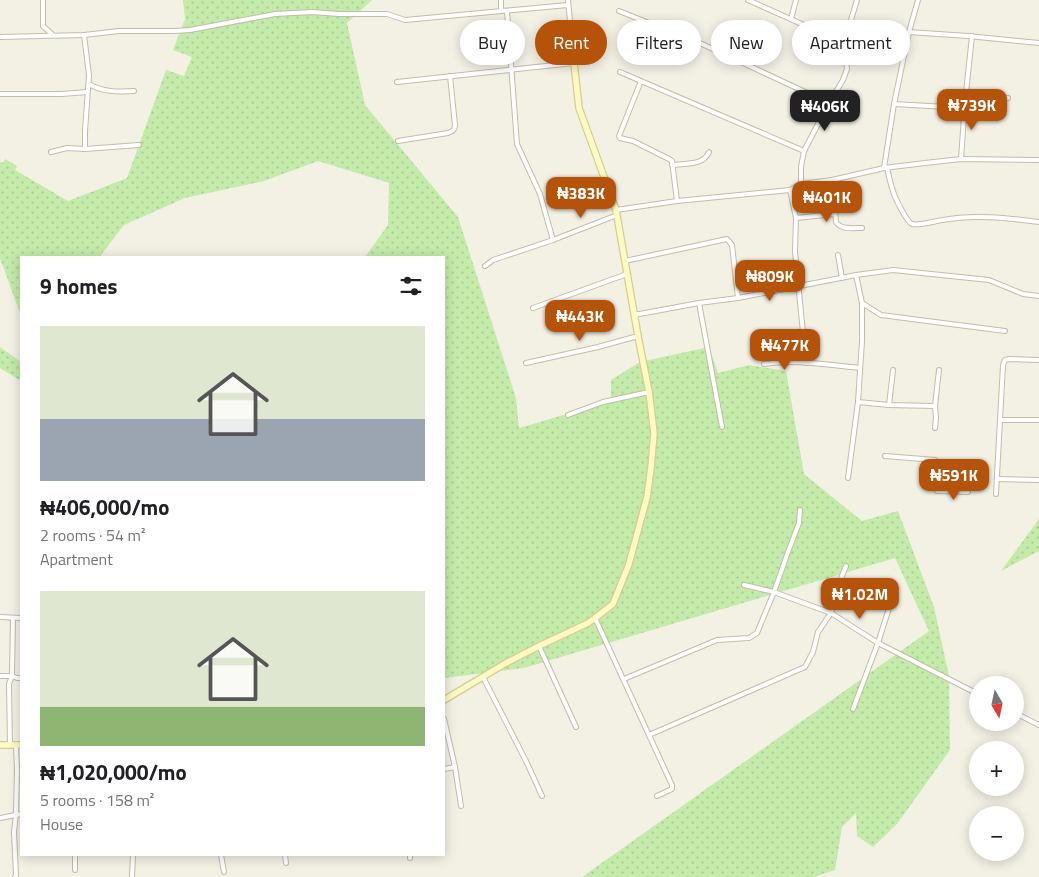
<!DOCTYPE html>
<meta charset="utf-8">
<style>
body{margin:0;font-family:"Titillium Web",sans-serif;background:#f2f2f2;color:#202124;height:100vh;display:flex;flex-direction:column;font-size:19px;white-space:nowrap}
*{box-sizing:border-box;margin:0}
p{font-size:16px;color:#757577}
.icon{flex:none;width:28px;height:28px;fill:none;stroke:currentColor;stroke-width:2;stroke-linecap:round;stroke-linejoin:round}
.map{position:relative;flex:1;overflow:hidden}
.side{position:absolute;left:20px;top:256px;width:425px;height:600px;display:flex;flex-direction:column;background:#fff;border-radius:0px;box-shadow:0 2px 12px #0003}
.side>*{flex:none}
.guide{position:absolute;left:460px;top:20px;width:475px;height:45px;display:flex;gap:10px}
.needle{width:32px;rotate:171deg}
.controls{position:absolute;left:969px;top:676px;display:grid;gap:10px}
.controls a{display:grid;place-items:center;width:55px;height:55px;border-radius:50%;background:#fff;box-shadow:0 2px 12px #0003;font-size:25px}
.price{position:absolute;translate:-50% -42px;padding:0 11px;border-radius:10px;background:#b45309;color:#fff;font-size:16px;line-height:32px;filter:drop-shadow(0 1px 2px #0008)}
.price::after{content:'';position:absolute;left:50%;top:30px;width:15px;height:11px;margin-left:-8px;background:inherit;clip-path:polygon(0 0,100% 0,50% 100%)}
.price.on{background:#222;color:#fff}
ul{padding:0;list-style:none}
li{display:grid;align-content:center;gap:10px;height:265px;padding:0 20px}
li span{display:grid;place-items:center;height:155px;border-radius:0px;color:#555}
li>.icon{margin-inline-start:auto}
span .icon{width:90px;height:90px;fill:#fffc;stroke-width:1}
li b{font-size:21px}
h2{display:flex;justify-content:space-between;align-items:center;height:60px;padding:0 20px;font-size:21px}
.pill{padding:0 18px;border-radius:22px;background:#fff;box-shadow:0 2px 12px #0003;font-size:18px;line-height:45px}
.pill.on{background:#b45309;color:#fff}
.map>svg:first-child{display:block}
.grass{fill:url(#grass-dots)}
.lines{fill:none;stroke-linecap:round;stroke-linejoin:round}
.street-casing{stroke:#c2bda9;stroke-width:6}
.secondary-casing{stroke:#d6ce91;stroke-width:8}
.street{stroke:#fff;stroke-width:4}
.secondary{stroke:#fff9c3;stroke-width:5.5}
</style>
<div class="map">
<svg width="1039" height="877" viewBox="0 0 1039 877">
<defs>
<pattern id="grass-dots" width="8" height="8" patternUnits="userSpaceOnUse" patternTransform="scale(1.25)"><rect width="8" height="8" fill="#c4ebaa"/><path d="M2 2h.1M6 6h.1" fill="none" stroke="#aacb93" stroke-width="1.8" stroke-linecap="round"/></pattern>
</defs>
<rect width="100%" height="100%" fill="#f3f1e4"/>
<!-- grass -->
<g class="grass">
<polygon points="183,0 372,0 347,23 365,105 458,217 516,398 519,428 611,401 611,380 640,362 709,347 718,373 749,365 786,371 804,474 862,521 898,511 934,607 949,676 950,750 897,824 873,847 857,836 856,813 842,827 835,870 814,877 582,877 929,631 895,558 524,668 444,678 444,258 365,257 388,225 389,183 318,161 264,181 185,198 124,225 101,255 101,257 21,258 21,316 0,258 0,162 3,163 5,159 17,166 15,170 68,201 127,178 166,70 184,76 192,57 173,50 185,19"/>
<polygon points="0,347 21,362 21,381 0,368"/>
<polygon points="1039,519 1039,551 1001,571"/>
</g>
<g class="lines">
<!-- street casing -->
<g class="street-casing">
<g id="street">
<polyline points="43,0 43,26 53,35"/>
<polyline points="501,0 501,11"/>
<polyline points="748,0 844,43"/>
<polyline points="918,0 909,32 968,36 1039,43"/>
<polyline points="507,11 517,144 540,194 553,240"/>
<polyline points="619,11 702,44 829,103"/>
<polyline points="791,19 796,0"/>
<polyline points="84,35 89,75 85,131 85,149 139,145"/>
<polyline points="0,37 84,35 119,31 175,31 190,30 275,14 312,12 339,14 387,14 405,20 568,5"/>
<polyline points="620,72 804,151"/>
<polyline points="641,81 619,136 620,138 633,141 669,159 672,161 677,201"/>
<polyline points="397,82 574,63 568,0"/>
<path d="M89 84C102 92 118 92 134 91"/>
<polyline points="0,94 62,94 87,92"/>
<polyline points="965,102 1008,98"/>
<polyline points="894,104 964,108"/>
<path d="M398 141 448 133C453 131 455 130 455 125L450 76"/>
<polyline points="51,152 67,148 85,149"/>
<polyline points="961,159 965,102 972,36"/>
<path d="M672 165C686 163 703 166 709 152"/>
<polyline points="884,168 894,104 909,32"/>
<path d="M887 168C889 177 891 186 894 194 896 200 907 222 912 224 919 226 935 221 943 220 974 214 1007 218 1039 222"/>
<path d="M832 180 836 222C841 230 853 228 862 228"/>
<polyline points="801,184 801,167 804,151 829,103 843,80 847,69 844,43 857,0"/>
<polyline points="790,190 796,218 795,251 806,363"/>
<polyline points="616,210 677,201 790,190 801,184 832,180 884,168 925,163 961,159 1039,160"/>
<polyline points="796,218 835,214"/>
<polyline points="838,255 842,278"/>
<polyline points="625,261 727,239 732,245 738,298"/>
<polyline points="485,266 493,260 553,240 617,215"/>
<polyline points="699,303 722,427"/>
<polyline points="862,303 881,315 1005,331"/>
<polyline points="533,308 627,274"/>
<polyline points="634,315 699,303 738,298 856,275 893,270 989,280 1023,294 1039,296"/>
<polyline points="526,363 598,347 638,336"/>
<path d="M764 364C796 359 828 365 860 368"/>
<polyline points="858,402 889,405 935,406"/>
<polyline points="889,405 893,370"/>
<polyline points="568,415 603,402 649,392"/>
<polyline points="1000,420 1039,420"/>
<polyline points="935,428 936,418 935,406 939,370"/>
<polyline points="885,456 935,460 936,463 937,491 968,492"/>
<polyline points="848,478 858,402 862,341 862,303 856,275"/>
<polyline points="997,479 1039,480"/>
<polyline points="996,494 1003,365 1005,360 1009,359 1039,360"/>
<polyline points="744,585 774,592 831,613 878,643 978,694"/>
<polyline points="0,617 21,618"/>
<polyline points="595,618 672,785 672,789 657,796"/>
<polyline points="539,646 576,727"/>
<polyline points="0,676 12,676 17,678 21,678"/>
<polyline points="483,677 527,763 542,796"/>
<polyline points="624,679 717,640 749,638 757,633 774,592 788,552 799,523 800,510"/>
<polyline points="853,709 878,643 890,605"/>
<polyline points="1015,713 1039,725"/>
<polyline points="444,719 455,767 461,806"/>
<polyline points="649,735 805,667 813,652 818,632 831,613 836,591 846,566"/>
<polyline points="10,745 9,684 12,676 13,618"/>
<polyline points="444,769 455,767"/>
<polyline points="0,818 21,814"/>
<polyline points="221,855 224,872"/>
<polyline points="285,855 286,863"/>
<polyline points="410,855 410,858"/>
<polyline points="75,870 75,855"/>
<polyline points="15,877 16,875 14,832 16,814 17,770 16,745"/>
<polyline points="132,877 133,855"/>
</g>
</g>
<!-- secondary casing -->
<g class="secondary-casing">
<g id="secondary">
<polyline points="444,700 506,663 539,646 588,623 595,618 613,604 629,564 647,497 651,468 654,433 649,392 638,336 616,210 579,108 574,63"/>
<polyline points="0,745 21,745"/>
</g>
</g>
<!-- street -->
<use href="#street" class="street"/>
<!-- secondary -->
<use href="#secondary" class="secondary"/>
</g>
</svg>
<div class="controls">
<a><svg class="needle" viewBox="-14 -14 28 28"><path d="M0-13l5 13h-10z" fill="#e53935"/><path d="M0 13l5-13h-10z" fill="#757577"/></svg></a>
<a>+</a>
<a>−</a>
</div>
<b class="price" style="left:972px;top:131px">₦739K</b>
<b class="price on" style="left:825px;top:132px">₦406K</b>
<b class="price" style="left:581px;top:219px">₦383K</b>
<b class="price" style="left:827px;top:223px">₦401K</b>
<b class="price" style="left:770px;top:302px">₦809K</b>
<b class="price" style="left:580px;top:342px">₦443K</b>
<b class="price" style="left:785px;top:371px">₦477K</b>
<b class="price" style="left:954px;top:501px">₦591K</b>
<b class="price" style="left:860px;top:620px">₦1.02M</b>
<div class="guide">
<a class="pill">Buy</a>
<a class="pill on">Rent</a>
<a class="pill">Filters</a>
<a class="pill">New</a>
<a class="pill">Apartment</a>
</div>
<section class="side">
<h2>9 homes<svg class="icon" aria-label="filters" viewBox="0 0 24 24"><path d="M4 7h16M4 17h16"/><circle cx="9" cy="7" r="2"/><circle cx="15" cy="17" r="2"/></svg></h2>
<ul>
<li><span style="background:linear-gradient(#dfe7d0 60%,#9aa5b1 0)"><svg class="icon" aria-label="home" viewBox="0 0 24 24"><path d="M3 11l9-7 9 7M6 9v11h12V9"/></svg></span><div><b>₦406,000/mo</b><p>2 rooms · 54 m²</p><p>Apartment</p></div></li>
<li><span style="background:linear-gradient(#dfe7d0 75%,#8fb573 0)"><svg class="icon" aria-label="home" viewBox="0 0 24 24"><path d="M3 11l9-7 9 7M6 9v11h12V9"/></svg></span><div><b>₦1,020,000/mo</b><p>5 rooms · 158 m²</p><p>House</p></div></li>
</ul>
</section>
</div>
